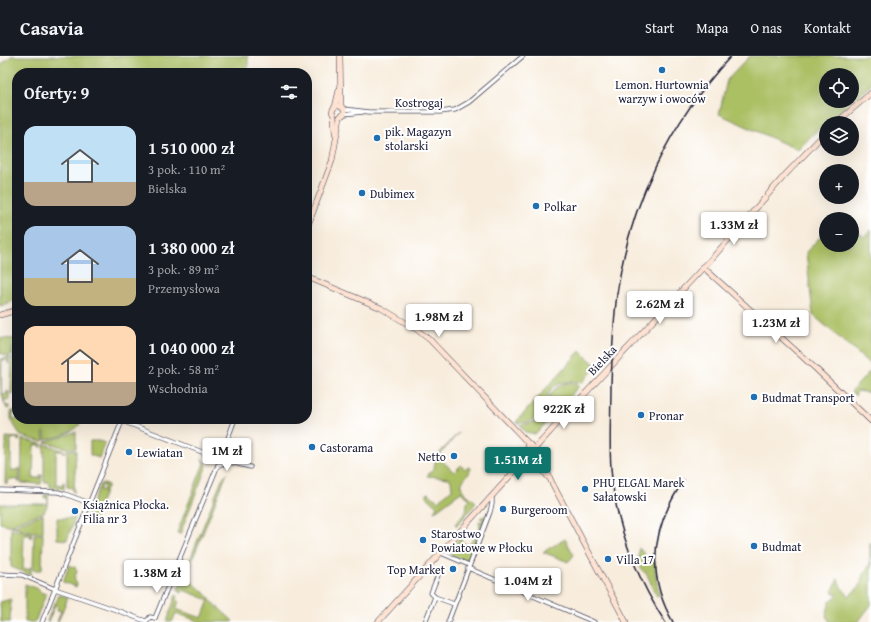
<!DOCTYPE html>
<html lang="pl">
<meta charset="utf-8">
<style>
body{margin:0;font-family:"Gentium Book Plus",serif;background:#242831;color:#f1f3f6;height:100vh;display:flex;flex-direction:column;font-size:15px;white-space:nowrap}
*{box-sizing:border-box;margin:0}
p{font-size:13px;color:#9ea1a6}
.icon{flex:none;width:22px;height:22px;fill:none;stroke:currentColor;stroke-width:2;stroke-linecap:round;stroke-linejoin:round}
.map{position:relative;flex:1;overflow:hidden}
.side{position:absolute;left:12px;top:12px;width:300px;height:356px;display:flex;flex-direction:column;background:#171b24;border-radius:16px;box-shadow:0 4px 16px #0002}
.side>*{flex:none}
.buttons{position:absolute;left:819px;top:12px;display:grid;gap:8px}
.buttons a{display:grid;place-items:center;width:40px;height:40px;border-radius:50%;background:#171b24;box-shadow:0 4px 16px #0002;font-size:20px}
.price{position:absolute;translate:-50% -34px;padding:0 9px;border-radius:4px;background:#fff;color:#222;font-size:13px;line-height:26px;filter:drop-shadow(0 1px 2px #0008)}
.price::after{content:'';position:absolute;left:50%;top:24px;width:12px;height:9px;margin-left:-6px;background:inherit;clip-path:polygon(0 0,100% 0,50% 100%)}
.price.active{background:#0f766e;color:#fff}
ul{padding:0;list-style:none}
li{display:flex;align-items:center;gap:12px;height:100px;padding:0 12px}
li span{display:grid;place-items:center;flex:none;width:112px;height:80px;border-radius:12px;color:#555}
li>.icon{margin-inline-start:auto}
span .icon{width:48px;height:48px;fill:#fffc;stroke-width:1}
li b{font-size:17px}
h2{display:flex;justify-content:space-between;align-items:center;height:48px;padding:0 12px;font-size:17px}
header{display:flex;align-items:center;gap:24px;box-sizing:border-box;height:56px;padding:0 20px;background:#171b24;border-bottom:1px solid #363941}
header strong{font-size:19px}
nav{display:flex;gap:22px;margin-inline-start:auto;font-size:14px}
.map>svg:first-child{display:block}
.green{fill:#abbf63;stroke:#66704f}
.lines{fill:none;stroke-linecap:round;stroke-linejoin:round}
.street-casing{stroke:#424053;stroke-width:5}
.secondary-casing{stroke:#424053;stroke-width:6}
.street{stroke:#fff;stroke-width:3.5}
.secondary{stroke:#fee3d2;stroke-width:5}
.rail{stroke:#22223b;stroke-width:1.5}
.poi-dot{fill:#1f6fb2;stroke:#fff;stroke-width:1.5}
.labels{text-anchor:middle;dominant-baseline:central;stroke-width:4;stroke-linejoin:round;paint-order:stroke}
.poi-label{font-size:12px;fill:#22223b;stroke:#fff;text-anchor:start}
.street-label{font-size:12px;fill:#22223b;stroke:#fff}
</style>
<header>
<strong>Casavia</strong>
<nav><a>Start</a><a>Mapa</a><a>O nas</a><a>Kontakt</a></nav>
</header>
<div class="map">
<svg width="871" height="566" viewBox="0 0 871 566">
<rect width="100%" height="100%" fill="#fff"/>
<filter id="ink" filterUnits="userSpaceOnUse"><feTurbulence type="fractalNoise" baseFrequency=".025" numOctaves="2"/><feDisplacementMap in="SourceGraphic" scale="8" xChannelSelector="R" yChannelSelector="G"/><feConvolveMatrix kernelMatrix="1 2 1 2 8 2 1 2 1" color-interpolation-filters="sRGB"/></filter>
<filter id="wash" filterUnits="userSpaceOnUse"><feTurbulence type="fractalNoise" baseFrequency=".012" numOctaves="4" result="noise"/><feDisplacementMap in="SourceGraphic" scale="16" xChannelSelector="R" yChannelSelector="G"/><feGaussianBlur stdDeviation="0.9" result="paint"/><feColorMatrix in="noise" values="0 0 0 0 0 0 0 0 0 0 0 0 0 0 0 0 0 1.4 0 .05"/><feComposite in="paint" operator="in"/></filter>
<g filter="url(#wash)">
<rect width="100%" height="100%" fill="#f8eddd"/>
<!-- green -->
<g class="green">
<polygon points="11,0 248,0 248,17 17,17 17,244 0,250 0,10"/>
<polygon points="750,0 871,0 871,29 852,45 852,19 826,19 826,45 852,45 813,78 798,94 719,58 727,24"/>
<polygon points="852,170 864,181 871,174 871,309 813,259 806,196 826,175 826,189 852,189"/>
<polygon points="0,282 17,283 17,298 12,299 12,291 11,299 8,300 0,297"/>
<path d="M580 295 597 310 582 327C573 324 555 326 550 335 539 352 543 367 517 367L516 366Z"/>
<polygon points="17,300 17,337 11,338 12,301"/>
<path d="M10 301 9 308H8V304H2L1 338H7V335L9 336V344H4L5 349 9 350V352L7 353C0 341 0 318 0 303Z"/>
<polygon points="871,314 871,337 857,335 855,340 851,336"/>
<path d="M567 327 576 328 579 330 536 378 525 376 520 369C525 368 530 368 535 365 551 354 540 336 567 327Z"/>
<path d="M11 355H16L15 357H13V363L80 364 81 363C81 376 56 381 45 384V377L43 376 44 385 43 386 21 380 11 364Z"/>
<polygon points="76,376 76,392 66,392 45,386"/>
<path d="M459 376 438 401 454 416 461 409 465 413 469 411 471 412C470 416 469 418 466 421 455 433 466 437 476 446V447L457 470 455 468 466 456 467 447 470 443 461 436 438 453 434 455 437 450 426 440 428 437 438 445 452 433 451 425 449 422 427 420 434 412 436 401Z"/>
<polygon points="6,381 20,382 19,385 18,385 18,382 11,383 11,414 17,414 18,412 20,413 19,427 18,424 9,423 8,428 5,427"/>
<polygon points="22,383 42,388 41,392 40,389 34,389 33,422 40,422 40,419 42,419 41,428 21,427"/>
<polygon points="90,385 99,385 105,387 99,402 90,399"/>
<polygon points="44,388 65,395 64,397 63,395 56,395 56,428 63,429 63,426 64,426 64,433 50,431 49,426 44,426"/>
<polygon points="67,394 76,394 74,437 72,432 67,431"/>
<polygon points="201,402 207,409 180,478 177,477 204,407"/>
<polygon points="227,417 187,517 185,516 222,423"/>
<polygon points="104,427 100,434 103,435 105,427 108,429 92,468 85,466 100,428"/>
<polygon points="48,438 48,448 44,456 14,467 11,470 0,467 0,448 48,448 48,442 44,442 44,439"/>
<polygon points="43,458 43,476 33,476 12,470"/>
<polygon points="484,460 486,461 469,503 465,505 451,499 453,491 460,482 463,487 469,489 471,492 473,492 473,489 469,488 473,484 472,479 478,480 478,477 480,473 479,465 482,466 483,463 480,462"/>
<polygon points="57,462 75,462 67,484 57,483"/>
<polygon points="11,472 32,477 31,482 30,479 24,479 23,513 30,513 31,510 31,519 11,511"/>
<polygon points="34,478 43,478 42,514 33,514"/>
<polygon points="565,483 574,499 568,506 543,496"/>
<polygon points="871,486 871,549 858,566 830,566 826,560 830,545 838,539 832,536 838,523 841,531 849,540 860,530 863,518 870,509 870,487"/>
<path d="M639 492 652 507 655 506 656 522 660 538 657 540C652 534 651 525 647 519 645 516 642 515 640 512 639 509 638 495 639 492Z"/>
<polygon points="69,509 75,511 77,515 74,523 77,528 76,531 63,526"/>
<polygon points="184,520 186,520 210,542 210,544 233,565 232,566 201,566 176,557 172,566 167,566 176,539 178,540 177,544 179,545 176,553 202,562 209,544 183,534 182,537 179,536 180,535 178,534"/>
<polygon points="25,528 39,533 40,536 46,538 35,566 25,566"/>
<polygon points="59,539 68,541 58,566 57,566 61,555 57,554 58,550 55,549 48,566 47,566 54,547 56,547"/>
<polygon points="11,543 10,566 1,566 0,546"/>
</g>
</g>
<g filter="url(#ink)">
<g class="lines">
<!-- street casing -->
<g class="street-casing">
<g id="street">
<polyline points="344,53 369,56 440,56 455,54 469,46 523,0"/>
<polyline points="344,58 363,56"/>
<polyline points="117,363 215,401"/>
<polyline points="222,398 235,363"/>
<polyline points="226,405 250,411"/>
<polyline points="218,409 224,408 226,405"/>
<polyline points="0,434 58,436 65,438 89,447"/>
<polyline points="441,497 469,509"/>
<polyline points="468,512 594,566"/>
<polyline points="440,514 431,537 435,541 454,548"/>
<polyline points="0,518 22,519 55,533 108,551 140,563 146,565"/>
<polyline points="155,562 218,409"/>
<polyline points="42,566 122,365"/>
<polyline points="146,566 150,561 155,562"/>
<polyline points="425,566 435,541"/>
<polyline points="448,566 490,456 492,448 492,441"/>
</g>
</g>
<!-- secondary casing -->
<g class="secondary-casing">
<g id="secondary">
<polyline points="340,0 341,51"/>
<polyline points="335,51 339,34"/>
<polyline points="836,67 871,37"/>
<polyline points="335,77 334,60 332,56 333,53 336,50 340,50 344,53 344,58 340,61"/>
<polyline points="307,172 332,105 340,61"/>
<polyline points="703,211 816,313 871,365"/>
<polyline points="307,221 381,252 416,273 430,284 448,303 527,386 539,397 542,403 551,425 626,566"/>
<polyline points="0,259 17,254"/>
<polyline points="527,387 534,403 548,421"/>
<polyline points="378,566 567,357 714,200 786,118 826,76"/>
</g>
</g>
<!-- street -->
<use href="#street" class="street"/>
<!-- secondary -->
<use href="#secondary" class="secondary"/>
<!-- rail -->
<g class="rail">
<path d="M665 566C635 519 615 468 611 412 609 385 611 357 611 330 612 299 613 269 617 238 629 149 670 66 731 0"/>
<path d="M673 566C644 516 653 469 684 424"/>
</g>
</g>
</g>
<!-- markers -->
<g class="poi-dot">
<circle cx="662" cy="14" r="4"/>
<circle cx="377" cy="82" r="4"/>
<circle cx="362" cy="137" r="4"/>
<circle cx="536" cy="150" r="4"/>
<circle cx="754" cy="341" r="4"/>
<circle cx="641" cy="359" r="4"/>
<circle cx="312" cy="391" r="4"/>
<circle cx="129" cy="396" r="4"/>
<circle cx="454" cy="400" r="4"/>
<circle cx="585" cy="433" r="4"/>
<circle cx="503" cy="453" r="4"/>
<circle cx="75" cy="455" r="4"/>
<circle cx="423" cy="484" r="4"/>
<circle cx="754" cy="490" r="4"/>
<circle cx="608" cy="503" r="4"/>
<circle cx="453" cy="513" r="4"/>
</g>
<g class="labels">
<!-- poi labels -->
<g class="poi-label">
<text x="662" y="28" text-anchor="middle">Lemon. Hurtownia<tspan x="662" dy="14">warzyw i owoców</tspan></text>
<text x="385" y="75">pik. Magazyn<tspan x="385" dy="14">stolarski</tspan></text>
<text x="370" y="137">Dubimex</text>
<text x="544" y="150">Polkar</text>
<text x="762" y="341">Budmat Transport</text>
<text x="649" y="359">Pronar</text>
<text x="320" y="391">Castorama</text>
<text x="137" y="396">Lewiatan</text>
<text x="446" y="400" text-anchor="end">Netto</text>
<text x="593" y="426">PHU ELGAL Marek<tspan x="593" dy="14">Sałatowski</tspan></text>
<text x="83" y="448">Książnica Płocka.<tspan x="83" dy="14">Filia nr 3</tspan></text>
<text x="511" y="453">Burgeroom</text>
<text x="431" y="477">Starostwo<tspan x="431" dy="14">Powiatowe w Płocku</tspan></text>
<text x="762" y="490">Budmat</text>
<text x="616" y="503">Villa 17</text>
<text x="445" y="513" text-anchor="end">Top Market</text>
</g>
<!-- street labels -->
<g class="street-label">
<text x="419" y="46">Kostrogaj</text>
<text transform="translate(602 304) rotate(-47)">Bielska</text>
</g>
</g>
</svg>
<div class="buttons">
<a><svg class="icon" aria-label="locate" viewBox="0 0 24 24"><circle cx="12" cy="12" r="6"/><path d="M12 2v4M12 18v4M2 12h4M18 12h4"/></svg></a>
<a><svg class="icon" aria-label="layers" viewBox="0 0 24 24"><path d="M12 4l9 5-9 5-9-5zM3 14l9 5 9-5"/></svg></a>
<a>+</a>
<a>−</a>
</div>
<b class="price" style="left:734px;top:190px">1.33M zł</b>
<b class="price" style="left:660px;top:269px">2.62M zł</b>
<b class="price" style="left:439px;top:282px">1.98M zł</b>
<b class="price" style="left:776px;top:288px">1.23M zł</b>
<b class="price" style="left:564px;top:374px">922K zł</b>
<b class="price" style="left:227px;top:416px">1M zł</b>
<b class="price active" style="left:518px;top:425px">1.51M zł</b>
<b class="price" style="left:157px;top:538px">1.38M zł</b>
<b class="price" style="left:528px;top:546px">1.04M zł</b>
<section class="side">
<h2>Oferty: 9<svg class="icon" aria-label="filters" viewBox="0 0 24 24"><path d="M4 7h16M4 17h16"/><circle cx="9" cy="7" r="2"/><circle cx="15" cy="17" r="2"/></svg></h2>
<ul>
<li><span style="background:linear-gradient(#bfe0f5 70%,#b9a48a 0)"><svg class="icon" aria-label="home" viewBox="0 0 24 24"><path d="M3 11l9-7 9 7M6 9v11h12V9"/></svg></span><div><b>1 510 000 zł</b><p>3 pok. · 110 m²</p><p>Bielska</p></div></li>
<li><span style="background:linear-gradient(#a9c7e8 65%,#c2b280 0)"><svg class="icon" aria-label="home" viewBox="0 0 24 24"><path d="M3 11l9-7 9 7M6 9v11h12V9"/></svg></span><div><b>1 380 000 zł</b><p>3 pok. · 89 m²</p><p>Przemysłowa</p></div></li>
<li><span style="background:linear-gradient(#ffd9b3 70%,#b9a48a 0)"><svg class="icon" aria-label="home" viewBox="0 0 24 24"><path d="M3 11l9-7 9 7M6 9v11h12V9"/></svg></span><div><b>1 040 000 zł</b><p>2 pok. · 58 m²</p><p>Wschodnia</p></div></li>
</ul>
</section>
</div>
